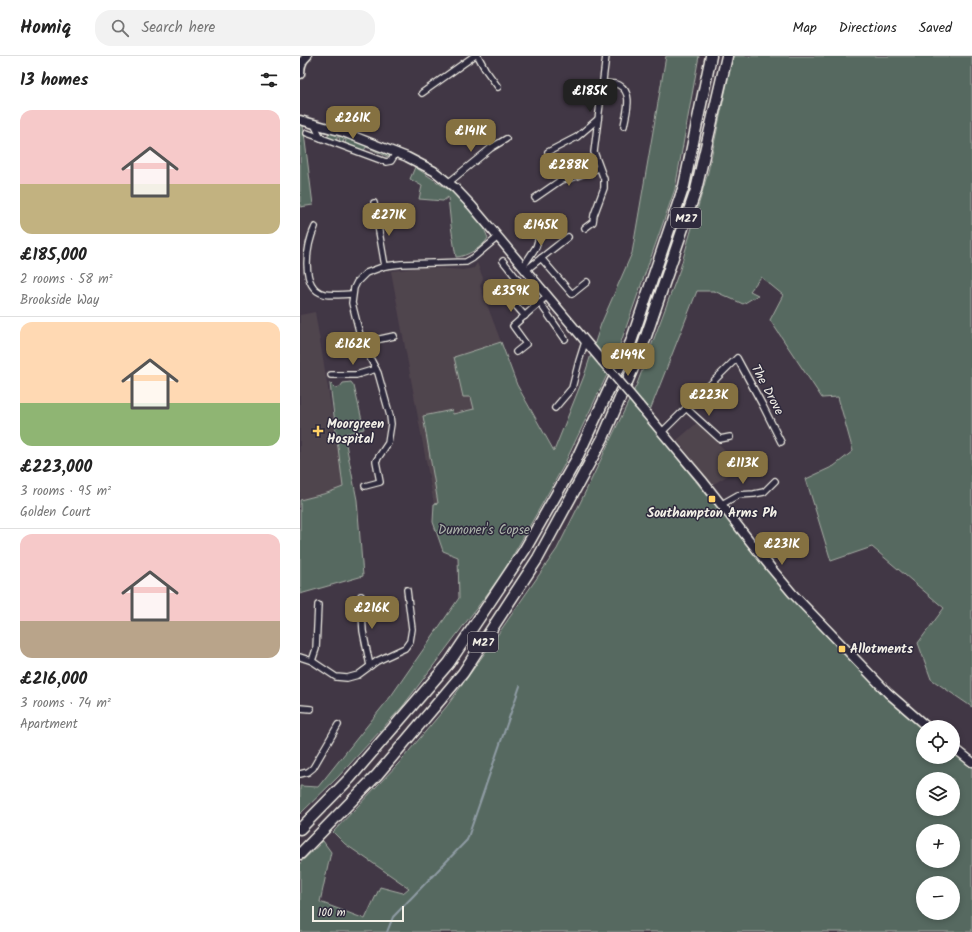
<!DOCTYPE html>
<meta charset="utf-8">
<style>
body{margin:0;font-family:Kalam,sans-serif;background:#f2f2f2;color:#222;height:100vh;display:flex;flex-direction:column;font-size:15px;white-space:nowrap}
*{box-sizing:border-box;margin:0}
p{font-size:13px;color:#767676}
.icon{flex:none;width:22px;height:22px;fill:none;stroke:currentColor;stroke-width:2;stroke-linecap:round;stroke-linejoin:round}
.map{position:relative;flex:1;overflow:hidden}
.details{display:flex;flex-direction:column;background:#fff;width:300px}
.details>*{flex:none}
.tools{position:absolute;left:616px;top:664px;display:grid;gap:8px}
.tools a{display:grid;place-items:center;width:44px;height:44px;border-radius:50%;background:#fff;box-shadow:0 2px 6px #0003;font-size:20px}
.scale{position:absolute;left:12px;bottom:10px;width:92px;box-sizing:border-box;padding-left:4px;border:2px solid #f4f1e8;border-top:0;font-size:11px;line-height:14px;white-space:nowrap;color:#f4f1e8;-webkit-text-stroke:3px #2f2a3d;paint-order:stroke}
.price{position:absolute;translate:-50% -34px;padding:0 9px;border-radius:8px;background:#857141;color:#fff;font-size:13px;line-height:26px;filter:drop-shadow(0 1px 2px #0008)}
.price::after{content:'';position:absolute;left:50%;top:24px;width:12px;height:9px;margin-left:-6px;background:inherit;clip-path:polygon(0 0,100% 0,50% 100%)}
.price.selected{background:#222;color:#fff}
ul{padding:0;list-style:none}
li{display:grid;align-content:center;gap:8px;height:212px;padding:0 20px}
li+li{border-top:1px solid #e0e0e0}
li span{display:grid;place-items:center;height:124px;border-radius:12px;color:#555}
li>.icon{margin-inline-start:auto}
span .icon{width:72px;height:72px;fill:#fffc;stroke-width:1}
li b{font-size:17px}
h2{display:flex;justify-content:space-between;align-items:center;height:48px;padding:0 20px;font-size:17px}
header{display:flex;align-items:center;gap:24px;box-sizing:border-box;height:56px;padding:0 20px;background:#fff;border-bottom:1px solid #e0e0e0}
header strong{font-size:19px}
nav{display:flex;gap:22px;margin-inline-start:auto;font-size:14px}
.search{width:280px;height:36px;background:#f2f2f2;display:flex;align-items:center;gap:10px;box-sizing:border-box;padding:0 14px;border-radius:16px;color:#767676;font-size:15px}
main{display:flex;flex:1;min-height:0}
.map>svg:first-child{display:block}
.built{fill:#50444e}
.green{fill:#576961;stroke:#a6ada4;fill-rule:evenodd}
.lines{fill:none;stroke-linecap:round;stroke-linejoin:round}
.stream{stroke:#8f9ca4;stroke-width:2}
.street-casing{stroke:#f4f1e8;stroke-width:8}
.secondary-casing{stroke:#f4f1e8;stroke-width:11}
.highway-casing{stroke:#f4f1e8;stroke-width:13}
.street{stroke:#2f2a3d;stroke-width:5.5}
.secondary{stroke:#2f2a3d;stroke-width:8}
.highway{stroke:#2f2a3d;stroke-width:10}
.secondary-bridge-casing{stroke:#f4f1e8;stroke-width:11;stroke-linecap:butt}
.secondary-bridge{stroke:#2f2a3d;stroke-width:8}
.poi-dot{fill:#ffd166;stroke:#2f2a3d;stroke-width:1.5}
.labels{text-anchor:middle;dominant-baseline:central;stroke-width:3;stroke-linejoin:round;paint-order:stroke}
.shield{fill:#2f2a3d;stroke:#b9b5b5;stroke-width:1}
.shield-label{font-size:12px;font-weight:bold;fill:#f4f1e8}
.street-label{font-size:13px;fill:#f4f1e8;stroke:#2f2a3d}
.poi-label{font-size:13px;font-weight:bold;fill:#f4f1e8;stroke:#2f2a3d;text-anchor:start}
.park-label{font-size:13px;fill:#adb4ab;stroke:#2f2a3d}
</style>
<header>
<strong>Homiq</strong>
<div class="search"><svg class="icon" aria-label="search" viewBox="0 0 24 24"><circle cx="10" cy="10" r="6"/><path d="M15 15l6 6"/></svg>Search here</div>
<nav><a>Map</a><a>Directions</a><a>Saved</a></nav>
</header>
<main>
<section class="details">
<h2>13 homes<svg class="icon" aria-label="filters" viewBox="0 0 24 24"><path d="M4 7h16M4 17h16"/><circle cx="9" cy="7" r="2"/><circle cx="15" cy="17" r="2"/></svg></h2>
<ul>
<li><span style="background:linear-gradient(#f6c9c9 60%,#c2b280 0)"><svg class="icon" aria-label="home" viewBox="0 0 24 24"><path d="M3 11l9-7 9 7M6 9v11h12V9"/></svg></span><div><b>£185,000</b><p>2 rooms · 58 m²</p><p>Brookside Way</p></div></li>
<li><span style="background:linear-gradient(#ffd9b3 65%,#8fb573 0)"><svg class="icon" aria-label="home" viewBox="0 0 24 24"><path d="M3 11l9-7 9 7M6 9v11h12V9"/></svg></span><div><b>£223,000</b><p>3 rooms · 95 m²</p><p>Golden Court</p></div></li>
<li><span style="background:linear-gradient(#f6c9c9 70%,#b9a48a 0)"><svg class="icon" aria-label="home" viewBox="0 0 24 24"><path d="M3 11l9-7 9 7M6 9v11h12V9"/></svg></span><div><b>£216,000</b><p>3 rooms · 74 m²</p><p>Apartment</p></div></li>
</ul>
</section>
<div class="map">
<svg width="672" height="876" viewBox="0 0 672 876">
<rect width="100%" height="100%" fill="#413745"/>
<filter id="ink" filterUnits="userSpaceOnUse"><feTurbulence type="fractalNoise" baseFrequency=".025" numOctaves="2"/><feDisplacementMap in="SourceGraphic" scale="8" xChannelSelector="R" yChannelSelector="G"/><feConvolveMatrix kernelMatrix="1 2 1 2 8 2 1 2 1" color-interpolation-filters="sRGB"/></filter>
<g filter="url(#ink)">
<!-- built -->
<g class="built">
<polygon points="177,207 183,222 180,230 201,286 211,333 203,432 134,448 91,215 123,211 163,214 174,212"/>
<polygon points="15,256 45,432 0,444 0,259"/>
<polygon points="397,367 425,394 424,396 437,414 412,429 377,384"/>
</g>
<!-- green -->
<g class="green">
<polygon points="366,0 399,0 375,133 316,300 263,411 203,517 103,650 38,721 0,758 0,730 18,731 91,640 159,542 158,501 143,495 133,466 134,448 138,447 123,360 152,354 153,358 174,353 171,341 163,341 154,301 201,286 217,329 254,395 284,320 301,268 332,197"/>
<path d="M433 0H672V651L631 623 618 587 644 552 572 491 531 505 506 423 534 410 553 395 538 341 522 342 470 264 483 239 461 221 450 235 458 239 443 248 414 235H397L347 362 381 407 479 528 601 655 623 672V701H653V696L672 710V876H0V807L23 785 31 796 20 846 65 863 80 831 103 837 109 832 45 788 33 776 98 708 147 650 187 594 257 493 280 447 337 328 380 213 408 116ZM623 723H653V753H623ZM623 775H653V805H623ZM623 827H653V857H623Z"/>
<polygon points="0,68 3,69 13,149 0,151"/>
<path d="M20 73 70 90 92 100 91 102C82 99 75 94 66 91L64 95 45 88 46 84 44 83 43 87 40 86 39 81H37V84L27 83 29 77 20 75Z"/>
<path d="M115 111 152 136 170 154 185 172V175L188 182C183 191 166 201 156 201L151 170 148 141 143 145 119 143 122 130 110 123Z"/>
<polygon points="51,326 54,330 64,373 44,378 57,444 63,520 0,538 0,444 27,437 43,431 30,328 30,327 35,332 40,331 43,327"/>
</g>
<g class="lines">
<!-- stream -->
<polyline class="stream" points="87,876 93,861 167,784 220,630"/>
<!-- street casing -->
<g class="street-casing">
<g id="street">
<polyline points="178,0 185,13 198,31"/>
<path d="M303 27C308 28 315 27 319 29 334 37 326 57 324 70"/>
<polyline points="122,37 174,0"/>
<polyline points="14,68 21,82 86,106 91,105 96,97"/>
<polyline points="7,77 21,82"/>
<polyline points="248,96 277,81 298,63"/>
<polyline points="148,127 191,92 206,83"/>
<polyline points="235,142 261,124 274,121 299,112"/>
<polyline points="74,147 85,210"/>
<polyline points="75,155 86,153"/>
<polyline points="233,163 241,175"/>
<path d="M15 171C6 189 0 232 24 238 33 240 44 238 52 238"/>
<polyline points="285,172 293,166 294,159 304,132 304,123 294,96 306,0"/>
<polyline points="241,202 272,238 287,226"/>
<polyline points="203,205 238,249"/>
<polyline points="223,211 236,191 241,175 256,163"/>
<polyline points="226,214 268,181"/>
<polyline points="210,243 225,260"/>
<polyline points="240,247 265,283"/>
<polyline points="62,287 94,280"/>
<polyline points="216,296 226,288 213,270 247,240"/>
<polyline points="31,319 56,319 76,313"/>
<polyline points="255,352 272,332 279,305 285,286"/>
<polyline points="386,352 420,383 430,381"/>
<polyline points="362,376 437,302 463,350 481,386"/>
<polyline points="65,430 80,426 76,405 88,387 91,368 90,360 78,317 62,287 52,247 54,232 57,226 66,217 85,210 101,208 166,206 173,202 198,181"/>
<polyline points="422,448 438,439 454,438 464,436 475,425"/>
<polyline points="61,540 63,575 70,610"/>
<polyline points="0,601 12,605 36,621 47,622 58,619 77,605 105,592 110,585 112,573 107,534"/>
<polyline points="12,605 16,593 18,549"/>
<polyline points="0,652 11,653"/>
<polyline points="0,718 8,716 13,712 38,669"/>
</g>
</g>
<!-- secondary casing -->
<g class="secondary-casing">
<g id="secondary">
<path d="M0 18C0 12 2 4 7 0"/>
<polyline points="0,64 43,76 107,101 134,115 155,132 172,150 302,305"/>
<polyline points="339,349 402,424 471,512 492,537 588,637 627,671"/>
<polyline points="653,691 672,706"/>
</g>
</g>
<!-- highway casing -->
<g class="highway-casing">
<g id="highway">
<polyline points="0,773 50,722 149,607 224,495 276,404 331,286 384,130 411,0"/>
<polyline points="0,798 77,719 163,617 238,502 303,382 343,289 396,134 427,0"/>
</g>
</g>
<!-- street -->
<use href="#street" class="street"/>
<!-- secondary -->
<use href="#secondary" class="secondary"/>
<!-- highway -->
<use href="#highway" class="highway"/>
<!-- secondary-bridge casing -->
<g class="secondary-bridge-casing">
<polyline id="secondary-bridge" points="302,305 339,349"/>
</g>
<!-- secondary-bridge -->
<use href="#secondary-bridge" class="secondary-bridge"/>
</g>
</g>
<!-- markers -->
<g class="poi-dot">
<path d="M16 369h4v4h4v4h-4v4h-4v-4h-4v-4h4z"/>
<rect x="408" y="439" width="8" height="8" rx="2"/>
<rect x="538" y="589" width="8" height="8" rx="2"/>
</g>
<g class="labels">
<!-- shield labels -->
<g class="shield">
<rect x="371" y="152" width="30" height="20" rx="3"/>
<rect x="168" y="576" width="30" height="20" rx="3"/>
</g>
<g class="shield-label">
<text x="386" y="162">M27</text>
<text x="183" y="586">M27</text>
</g>
<!-- street labels -->
<g class="street-label">
<text transform="translate(467 334) rotate(62)">The Drove</text>
</g>
<!-- poi labels -->
<g class="poi-label">
<text x="27" y="368">Moorgreen<tspan x="27" dy="15">Hospital</tspan></text>
<text x="412" y="457" text-anchor="middle">Southampton Arms Ph</text>
<text x="550" y="593">Allotments</text>
</g>
<!-- park labels -->
<g class="park-label">
<text x="184" y="474">Dumoner's Copse</text>
</g>
</g>
</svg>
<div class="tools">
<a><svg class="icon" aria-label="locate" viewBox="0 0 24 24"><circle cx="12" cy="12" r="6"/><path d="M12 2v4M12 18v4M2 12h4M18 12h4"/></svg></a>
<a><svg class="icon" aria-label="layers" viewBox="0 0 24 24"><path d="M12 4l9 5-9 5-9-5zM3 14l9 5 9-5"/></svg></a>
<a>+</a>
<a>−</a>
</div>
<div class="scale">100 m</div>
<b class="price selected" style="left:290px;top:57px">£185K</b>
<b class="price" style="left:53px;top:84px">£261K</b>
<b class="price" style="left:171px;top:97px">£141K</b>
<b class="price" style="left:269px;top:131px">£288K</b>
<b class="price" style="left:89px;top:181px">£271K</b>
<b class="price" style="left:241px;top:191px">£145K</b>
<b class="price" style="left:211px;top:257px">£359K</b>
<b class="price" style="left:53px;top:310px">£162K</b>
<b class="price" style="left:328px;top:321px">£149K</b>
<b class="price" style="left:409px;top:361px">£223K</b>
<b class="price" style="left:443px;top:429px">£113K</b>
<b class="price" style="left:482px;top:510px">£231K</b>
<b class="price" style="left:72px;top:574px">£216K</b>
</div>
</main>
